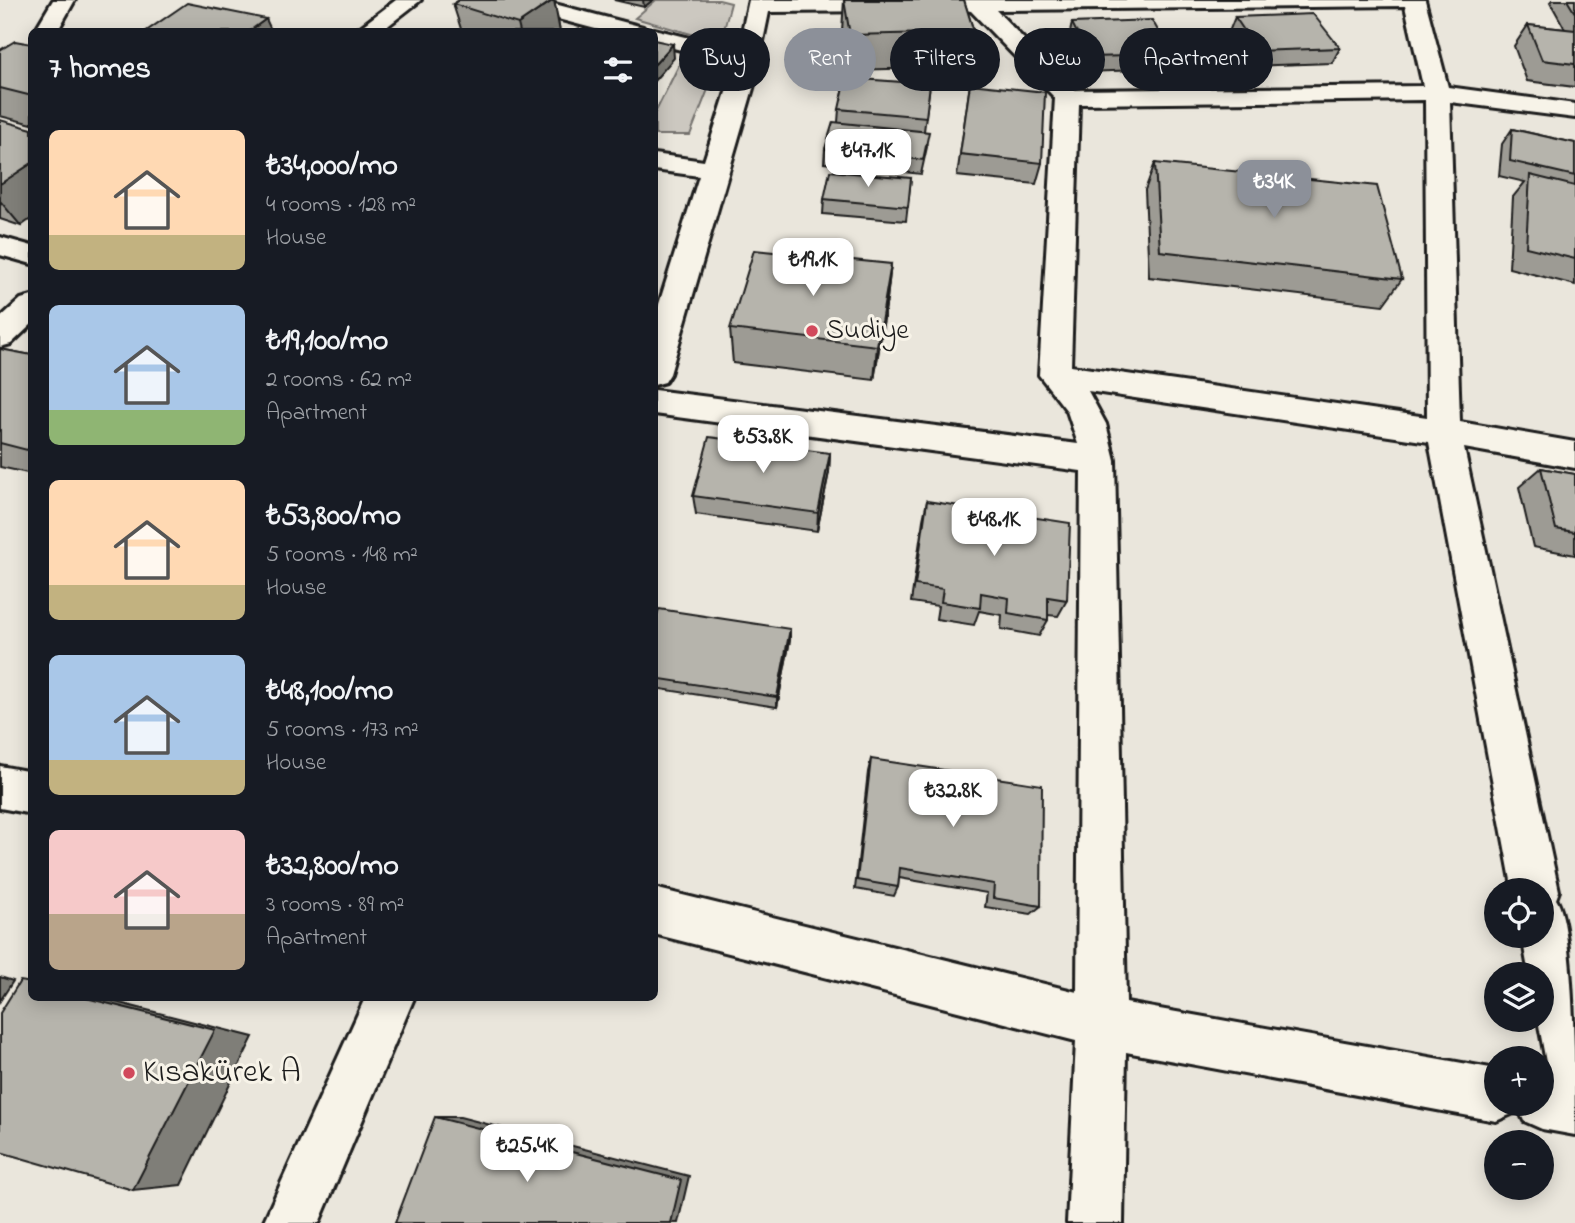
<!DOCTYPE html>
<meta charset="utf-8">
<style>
body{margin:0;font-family:"Indie Flower",sans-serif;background:#242831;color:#f1f3f6;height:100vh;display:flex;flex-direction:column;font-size:26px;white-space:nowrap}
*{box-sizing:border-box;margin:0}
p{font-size:23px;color:#9ea1a6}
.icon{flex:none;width:38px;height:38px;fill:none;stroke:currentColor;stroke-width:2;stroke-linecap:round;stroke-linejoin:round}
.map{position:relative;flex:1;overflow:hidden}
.side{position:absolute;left:28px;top:28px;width:630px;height:973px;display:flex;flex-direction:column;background:#171b24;border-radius:10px;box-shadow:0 4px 18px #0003}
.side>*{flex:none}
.top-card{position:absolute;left:679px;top:28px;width:665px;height:63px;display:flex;gap:14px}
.buttons{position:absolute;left:1484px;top:878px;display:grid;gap:14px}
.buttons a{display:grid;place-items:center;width:70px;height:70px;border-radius:50%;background:#171b24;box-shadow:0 4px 18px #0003;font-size:35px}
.price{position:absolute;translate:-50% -60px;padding:0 16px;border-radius:14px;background:#fff;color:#222;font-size:23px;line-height:46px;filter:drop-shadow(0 2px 4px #0008)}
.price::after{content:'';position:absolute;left:50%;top:42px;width:21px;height:16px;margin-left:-10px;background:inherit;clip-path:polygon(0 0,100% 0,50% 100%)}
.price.current{background:#8c9099;color:#fff}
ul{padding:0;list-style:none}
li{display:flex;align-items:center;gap:21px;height:175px;padding:0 21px}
li span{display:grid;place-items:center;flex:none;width:196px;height:140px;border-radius:10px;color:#555}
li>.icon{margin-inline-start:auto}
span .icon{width:84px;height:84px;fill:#fffc;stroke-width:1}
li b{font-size:30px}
h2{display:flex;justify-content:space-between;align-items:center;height:84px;padding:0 21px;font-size:30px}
.tag{padding:0 24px;border-radius:32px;background:#171b24;box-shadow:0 4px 18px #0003;font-size:24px;line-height:63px}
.tag.current{background:#8c9099;color:#fff}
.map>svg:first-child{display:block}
.green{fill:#ccc8c0;stroke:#74726e;stroke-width:2}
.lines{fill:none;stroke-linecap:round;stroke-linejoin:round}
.street-casing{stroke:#1c1c1c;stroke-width:6}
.street{fill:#f7f3e8;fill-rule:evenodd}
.wall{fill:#9d9b94;stroke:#1c1c1c;stroke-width:2}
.shaded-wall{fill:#7f7e78;stroke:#1c1c1c;stroke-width:2}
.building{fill:#b6b4ac;stroke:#1c1c1c;stroke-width:2}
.poi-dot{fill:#d1495b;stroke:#f7f3e8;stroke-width:2.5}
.labels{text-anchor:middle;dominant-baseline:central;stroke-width:6;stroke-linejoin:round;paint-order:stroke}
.poi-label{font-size:28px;fill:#1c1c1c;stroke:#f7f3e8;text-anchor:start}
.near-poi-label{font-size:33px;fill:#1c1c1c;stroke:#f7f3e8;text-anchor:start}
</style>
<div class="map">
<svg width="1575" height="1223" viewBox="0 0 1575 1223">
<rect width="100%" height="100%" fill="#eae6dc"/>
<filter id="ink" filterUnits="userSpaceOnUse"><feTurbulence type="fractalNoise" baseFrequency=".0143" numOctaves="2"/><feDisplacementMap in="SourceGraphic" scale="14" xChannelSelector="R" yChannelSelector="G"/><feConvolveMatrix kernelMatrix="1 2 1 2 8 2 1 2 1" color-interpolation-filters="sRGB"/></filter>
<g filter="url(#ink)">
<!-- green -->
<g class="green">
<polygon points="656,0 719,0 731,3 723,33 705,38 635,18"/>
<polygon points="684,55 718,64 690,135 655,135 655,113"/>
</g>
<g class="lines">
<!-- street casing -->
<g class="street-casing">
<g id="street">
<polygon points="53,0 75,0 57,32 34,32"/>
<polygon points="396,0 421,0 380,32 354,32"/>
<polygon points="502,0 539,0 643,27 646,31 654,29 738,50 749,0 903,0 906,4 903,9 895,11 769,12 754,85 670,374 665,382 654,385 654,320 699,176 654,170 654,154 704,161 735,64 654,43 654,32 607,32 505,5"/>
<path d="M954 0H1425L1448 87 1575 104V118L1450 102 1460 422 1575 442V468L1464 448 1559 891 1556 899C1575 925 1575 1091 1575 1135L1542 1129 1524 1121 1517 1106 1514 1113 1496 1121 1126 1052 1123 1223H1067L1076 1041 654 934V888L1077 992 1081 471 654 414V390L1078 444 1067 411 1039 375 1055 98 971 11 954 9 951 4ZM1405 6 1423 86 1073 90 996 10ZM1425 100 1427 417 1071 366 1079 104ZM1088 391 1429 442 1513 891H1542V936H1522L1529 975H1542V1020H1538L1549 1078 1542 1077V1104H1496V1069L1126 1003 1115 460 1106 424Z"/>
<polygon points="0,237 32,246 32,264 0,255"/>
<polygon points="32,296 32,324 11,344 0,347 0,318 21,299"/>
<polygon points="0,766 32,772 32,814 0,808"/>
<polygon points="365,998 414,998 319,1223 263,1223"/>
</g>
</g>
<!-- street -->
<use href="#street" class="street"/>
</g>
<!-- wall -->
<g class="wall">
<polygon points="554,0 560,32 462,32 453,4"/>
<polygon points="614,0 653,0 644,7"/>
<polygon points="844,0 964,0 974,32 968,67 848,70 842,31"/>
<polygon points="1552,0 1575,0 1575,87 1527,81 1514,46 1528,25 1565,29 1550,2"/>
<polygon points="1235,17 1340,48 1332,63 1251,66 1229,32"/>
<polygon points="1072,23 1172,55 1166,69 1085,72 1069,37"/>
<polygon points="32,44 32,124 0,116 0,50"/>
<polygon points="930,84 924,131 927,147 921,174 824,163 825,149 838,122 839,109"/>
<polygon points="970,84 1042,163 1036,184 957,176"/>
<polygon points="0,120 21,226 0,219"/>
<polygon points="1512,129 1575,143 1575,285 1509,268 1513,197 1525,182 1499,176 1502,144"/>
<polygon points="1155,163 1402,279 1383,305 1149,277 1145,190"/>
<polygon points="911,178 906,221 823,214 824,199"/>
<polygon points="891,264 887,299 874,380 733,363 730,329"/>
<polygon points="0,349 32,355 32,474 0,467"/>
<polygon points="830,453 829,472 817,531 696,514 693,496"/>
<polygon points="1541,468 1575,474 1575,555 1533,547 1519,487"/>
<polygon points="927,501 1067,600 1058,616 1048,615 1048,620 1039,636 1001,629 1002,615 979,611 974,625 936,619 938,606 911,602 923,520"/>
<polygon points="654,624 790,640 777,707 654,688"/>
<polygon points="871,759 1041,906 1031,914 985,907 987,893 899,878 898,887 894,896 855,889 868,772"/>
</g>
<!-- shaded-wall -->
<g class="shaded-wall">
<polygon points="554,0 560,32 520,32 518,24"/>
<polygon points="643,0 653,0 644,7"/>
<polygon points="266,19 272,32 248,32"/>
<polygon points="673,44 674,58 654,81 654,65"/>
<polygon points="32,163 32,218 21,226 0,201 0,184"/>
<polygon points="891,264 887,299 874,380 877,346"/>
<polygon points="830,453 829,472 817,531 818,513"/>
<polygon points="790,629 790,640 777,707 777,697"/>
<polygon points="0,977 13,981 0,1001"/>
<polygon points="86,998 100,998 253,1037 181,1185 133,1190"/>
<polygon points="435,1117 460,1117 689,1176 678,1223 671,1223"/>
</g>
<!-- building -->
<g class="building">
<polygon points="459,0 553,0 518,24 453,4"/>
<polygon points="844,0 964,0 974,32 850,35"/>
<polygon points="1567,0 1575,0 1575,13"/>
<polygon points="187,3 266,19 248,32 145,32"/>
<polygon points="1313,14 1340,48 1258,51 1235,17"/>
<polygon points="1152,20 1172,55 1089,57 1072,23"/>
<polygon points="1528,25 1575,30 1575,64 1542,60"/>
<polygon points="654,40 673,44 654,65"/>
<polygon points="15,41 32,44 32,96 0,88 0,50"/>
<polygon points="846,78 930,84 926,117 839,109"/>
<polygon points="970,84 1045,92 1042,163 960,154"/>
<polygon points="0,120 32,129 32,163 0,184"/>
<polygon points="833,122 929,132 923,160 825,149"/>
<polygon points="1512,129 1575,143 1575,176 1510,161"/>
<polygon points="1155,163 1377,186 1402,279 1160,251"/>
<polygon points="830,171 911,178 908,207 824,199"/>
<polygon points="1530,175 1575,186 1575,259 1526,247"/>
<polygon points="754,250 891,264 877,346 730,329"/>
<polygon points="0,349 32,355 32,445 27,450 0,443"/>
<polygon points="709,437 830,453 818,513 693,496"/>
<polygon points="1541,468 1575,474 1575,532 1556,529"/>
<polygon points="927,501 1070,523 1067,600 1048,597 1048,620 1008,613 1009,598 981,593 980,608 941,602 943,589 915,585"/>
<polygon points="659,609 790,629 777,697 654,678 654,624"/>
<polygon points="871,759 1042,785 1041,906 993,898 994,884 900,868 898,887 857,880"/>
<polygon points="20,981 32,983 32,998 86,998 215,1030 133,1190 0,1152 0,1013"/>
<polygon points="435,1117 681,1180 671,1223 395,1223"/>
</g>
</g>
<!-- markers -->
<g class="poi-dot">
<circle cx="812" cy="331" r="7"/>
<circle cx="129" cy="1073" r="7"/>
</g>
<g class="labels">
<!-- poi labels -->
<g class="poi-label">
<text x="826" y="331">Sudiye</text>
</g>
<!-- near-poi labels -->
<g class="near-poi-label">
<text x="143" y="1073">Kısakürek A</text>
</g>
</g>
</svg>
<div class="buttons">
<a><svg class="icon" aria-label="locate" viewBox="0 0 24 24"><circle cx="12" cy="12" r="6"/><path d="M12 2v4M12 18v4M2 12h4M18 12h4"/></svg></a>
<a><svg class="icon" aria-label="layers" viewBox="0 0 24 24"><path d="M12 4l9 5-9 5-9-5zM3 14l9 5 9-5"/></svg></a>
<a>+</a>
<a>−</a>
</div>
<b class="price" style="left:868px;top:189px">₺47.1K</b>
<b class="price current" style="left:1274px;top:220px">₺34K</b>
<b class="price" style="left:813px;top:298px">₺19.1K</b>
<b class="price" style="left:763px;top:475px">₺53.8K</b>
<b class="price" style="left:994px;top:558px">₺48.1K</b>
<b class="price" style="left:953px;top:829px">₺32.8K</b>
<b class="price" style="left:527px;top:1184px">₺25.4K</b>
<div class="top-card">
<a class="tag">Buy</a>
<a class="tag current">Rent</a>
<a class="tag">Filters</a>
<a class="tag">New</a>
<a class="tag">Apartment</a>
</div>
<section class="side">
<h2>7 homes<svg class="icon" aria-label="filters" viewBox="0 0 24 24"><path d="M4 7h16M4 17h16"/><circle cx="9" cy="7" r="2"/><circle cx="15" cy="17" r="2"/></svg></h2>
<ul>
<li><span style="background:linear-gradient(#ffd9b3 75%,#c2b280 0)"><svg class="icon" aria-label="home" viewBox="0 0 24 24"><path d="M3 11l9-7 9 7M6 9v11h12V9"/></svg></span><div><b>₺34,000/mo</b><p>4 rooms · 128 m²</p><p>House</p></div></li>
<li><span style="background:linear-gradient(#a9c7e8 75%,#8fb573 0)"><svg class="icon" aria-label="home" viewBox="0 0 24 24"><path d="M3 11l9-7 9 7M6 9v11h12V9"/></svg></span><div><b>₺19,100/mo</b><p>2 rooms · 62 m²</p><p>Apartment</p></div></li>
<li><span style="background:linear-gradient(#ffd9b3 75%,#c2b280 0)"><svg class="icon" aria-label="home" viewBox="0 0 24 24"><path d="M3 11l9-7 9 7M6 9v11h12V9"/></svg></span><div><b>₺53,800/mo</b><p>5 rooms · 148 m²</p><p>House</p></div></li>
<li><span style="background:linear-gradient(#a9c7e8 75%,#c2b280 0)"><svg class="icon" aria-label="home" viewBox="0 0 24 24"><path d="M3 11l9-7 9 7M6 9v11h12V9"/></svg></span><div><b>₺48,100/mo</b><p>5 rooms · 173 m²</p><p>House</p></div></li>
<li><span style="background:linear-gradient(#f6c9c9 60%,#b9a48a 0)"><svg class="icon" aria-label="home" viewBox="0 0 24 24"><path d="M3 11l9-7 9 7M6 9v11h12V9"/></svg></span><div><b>₺32,800/mo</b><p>3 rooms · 89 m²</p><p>Apartment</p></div></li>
</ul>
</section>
</div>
